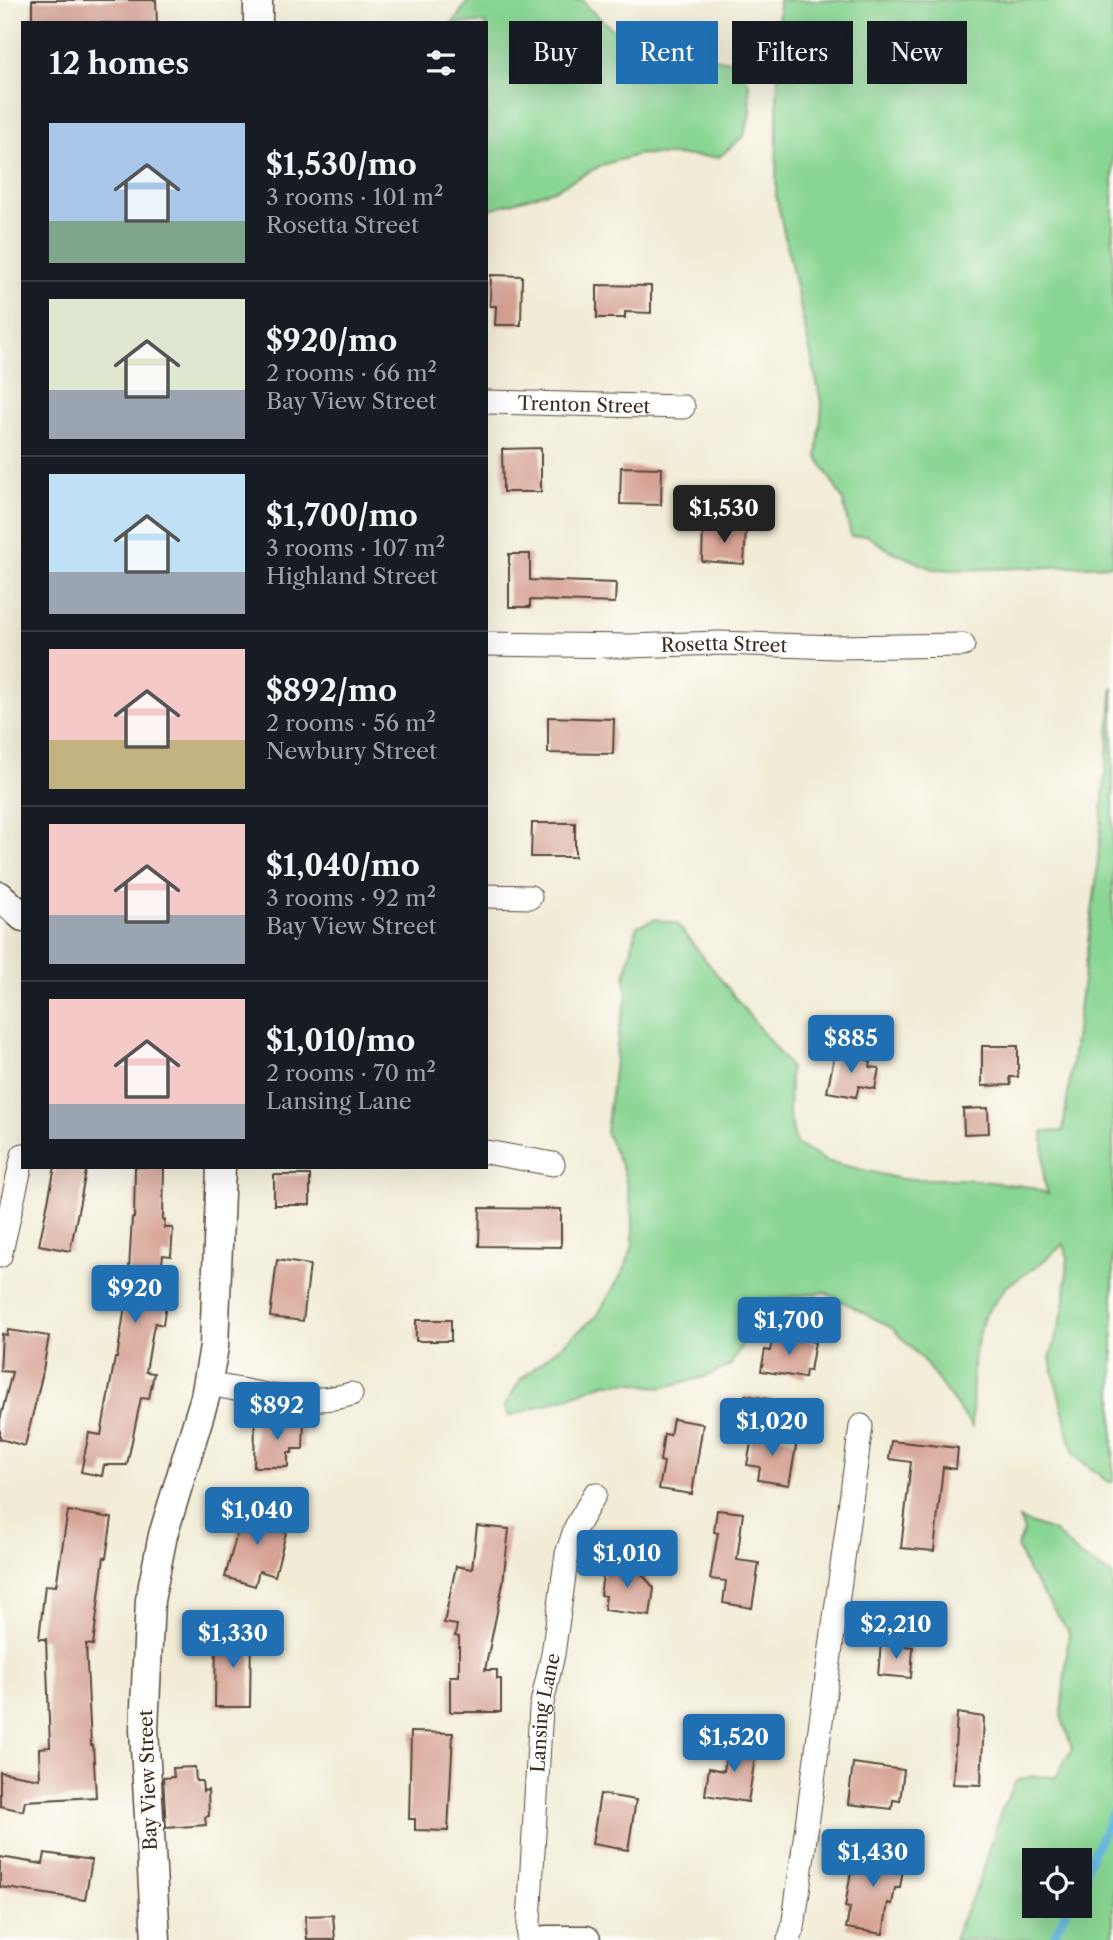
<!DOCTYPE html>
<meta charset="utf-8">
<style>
body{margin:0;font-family:"Libre Caslon Text",serif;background:#242831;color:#f1f3f6;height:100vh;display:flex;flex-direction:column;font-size:26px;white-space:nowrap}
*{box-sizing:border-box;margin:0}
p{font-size:23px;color:#9ea1a6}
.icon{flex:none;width:38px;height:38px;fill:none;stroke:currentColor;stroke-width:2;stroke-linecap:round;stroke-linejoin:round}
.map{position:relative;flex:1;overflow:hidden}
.panel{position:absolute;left:21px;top:21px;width:467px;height:1148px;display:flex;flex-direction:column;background:#171b24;border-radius:0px;box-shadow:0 7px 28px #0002}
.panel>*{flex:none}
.top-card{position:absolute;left:509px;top:21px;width:499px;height:63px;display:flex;gap:14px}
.tools{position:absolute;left:1022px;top:1848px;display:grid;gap:14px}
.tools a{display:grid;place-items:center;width:70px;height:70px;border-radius:0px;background:#171b24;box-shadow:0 7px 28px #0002;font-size:35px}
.price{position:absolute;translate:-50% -60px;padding:0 16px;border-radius:7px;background:#1f6fb2;color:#fff;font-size:23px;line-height:46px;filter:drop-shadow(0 2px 4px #0008)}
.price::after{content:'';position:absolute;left:50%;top:42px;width:21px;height:16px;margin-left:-10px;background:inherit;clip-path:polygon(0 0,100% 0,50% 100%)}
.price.selected{background:#222;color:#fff}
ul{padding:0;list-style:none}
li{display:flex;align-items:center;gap:21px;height:175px;padding:0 28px}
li+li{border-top:2px solid #363941}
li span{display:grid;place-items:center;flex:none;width:196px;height:140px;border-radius:0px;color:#555}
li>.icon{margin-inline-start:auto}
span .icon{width:84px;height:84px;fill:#fffc;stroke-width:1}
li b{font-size:30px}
h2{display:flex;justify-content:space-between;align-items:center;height:84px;padding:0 28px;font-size:30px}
.pill{padding:0 24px;border-radius:0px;background:#171b24;box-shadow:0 7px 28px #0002;font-size:24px;line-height:63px}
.pill.selected{background:#1f6fb2;color:#fff}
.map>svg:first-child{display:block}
.green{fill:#89d593;stroke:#628058;stroke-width:2;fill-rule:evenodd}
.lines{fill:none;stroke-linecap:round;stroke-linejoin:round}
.stream{stroke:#63b7df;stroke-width:8}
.building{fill:#d5a193}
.minor-casing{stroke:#56473a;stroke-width:25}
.tertiary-casing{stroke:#56473a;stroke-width:31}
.minor{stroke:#fff;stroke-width:23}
.tertiary{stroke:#fff;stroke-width:28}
.labels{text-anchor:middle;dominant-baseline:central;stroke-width:6;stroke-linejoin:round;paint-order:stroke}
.street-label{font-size:19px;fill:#3b2a1e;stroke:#fdfcf7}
</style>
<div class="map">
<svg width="1113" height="1940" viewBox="0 0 1113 1940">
<rect width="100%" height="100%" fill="#fdfcf7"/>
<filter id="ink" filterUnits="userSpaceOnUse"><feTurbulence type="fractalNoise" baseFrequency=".0143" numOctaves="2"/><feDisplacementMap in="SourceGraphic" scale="14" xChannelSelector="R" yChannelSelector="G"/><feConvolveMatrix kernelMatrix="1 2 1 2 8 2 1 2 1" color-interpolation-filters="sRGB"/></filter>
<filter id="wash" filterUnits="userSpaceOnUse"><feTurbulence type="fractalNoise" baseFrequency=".00686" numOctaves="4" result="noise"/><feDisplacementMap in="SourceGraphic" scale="28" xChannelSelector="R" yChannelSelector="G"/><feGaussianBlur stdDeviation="1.57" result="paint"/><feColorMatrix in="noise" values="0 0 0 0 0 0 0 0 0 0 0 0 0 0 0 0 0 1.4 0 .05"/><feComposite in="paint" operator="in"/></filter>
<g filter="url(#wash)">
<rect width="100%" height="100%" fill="#f2ecd6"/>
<!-- green -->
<g class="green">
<polygon points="469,0 583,0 588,7 625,41 672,52 732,61 749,83 750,114 744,136 719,157 640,154 602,165 554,190 487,210 486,23 453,23"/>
<polygon points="779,0 1113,0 1113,565 960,570 933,569 891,551 866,535 851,537 843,500 817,456 822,406 776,196"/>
<polygon points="1113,687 1113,1482 1108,1482 1074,1455 1050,1359 1064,1308 1068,1258 1064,1244 1036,1267 1007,1286 983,1318 973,1362 972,1427 922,1359 892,1328 825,1292 761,1301 742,1321 742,1345 730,1366 704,1377 661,1388 634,1383 605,1383 572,1396 509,1416 504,1407 521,1379 597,1316 625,1268 633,1245 633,1217 624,1172 606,1132 619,1031 627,996 625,977 637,926 656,919 677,924 790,1067 789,1113 796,1144 826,1161 901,1179 967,1179 1030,1187 1048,1194 1044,1181 1043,1131 1063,1131 1096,882"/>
<path d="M1019 1519 1055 1532 1080 1556 1113 1576V1940H954L960 1923 979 1883 1001 1811 1016 1781 1032 1776 1056 1777 1072 1749 1061 1716 1069 1632 1028 1572 1017 1546 1024 1530ZM1034 1860H1080V1906H1034Z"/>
</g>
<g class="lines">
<!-- stream -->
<g class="stream">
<polyline points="1080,1882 1113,1811"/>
<polyline points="1052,1940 1068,1906"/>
</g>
</g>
<g id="blocks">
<!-- building -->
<g class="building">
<polygon points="32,0 156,0 157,23 32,23"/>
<polygon points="491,275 522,276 521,325 495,325 496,306 490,306"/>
<polygon points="597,285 651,286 651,313 625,312 625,318 597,318"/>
<polygon points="541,448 541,492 503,492 502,449"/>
<polygon points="621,467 662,468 661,505 620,504"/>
<polygon points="703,528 746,529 744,564 702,561"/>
<polygon points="509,554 530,554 530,580 616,583 615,603 530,600 530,607 509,607"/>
<polygon points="548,717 614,719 613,754 548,753"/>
<polygon points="532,823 575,823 575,857 531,857"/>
<polygon points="982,1046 1018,1046 1018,1077 1010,1077 1011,1085 982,1086"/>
<polygon points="835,1053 871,1061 870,1067 879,1068 875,1089 859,1086 856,1097 827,1092"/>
<polygon points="988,1108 989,1133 964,1134 963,1109"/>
<polygon points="55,1167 87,1167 70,1251 39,1245"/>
<polygon points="135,1167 164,1167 163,1220 165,1220 164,1228 173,1228 171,1256 163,1255 158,1296 167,1297 163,1325 155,1323 153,1330 146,1372 154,1373 149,1399 141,1398 127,1465 104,1465 102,1476 81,1472 89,1433 101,1435 115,1358 117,1358 128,1287 132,1218 134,1218"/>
<rect x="274" y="1175" width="36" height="30"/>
<polygon points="480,1208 561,1209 561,1247 479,1246"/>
<polygon points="277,1260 310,1265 303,1321 270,1317"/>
<rect x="416" y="1320" width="35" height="21"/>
<polygon points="8,1330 49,1336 42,1376 25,1446 0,1439 0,1420 12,1372 0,1371 2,1334 7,1335"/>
<polygon points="773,1336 787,1339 787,1336 815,1342 810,1371 806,1370 805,1378 761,1371 765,1350 770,1351"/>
<polygon points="745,1395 774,1400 768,1429 740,1423"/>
<polygon points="673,1419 703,1424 692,1494 659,1489 664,1462 660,1461 664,1434 670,1435"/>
<polygon points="255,1420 304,1421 303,1449 292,1449 292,1453 288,1453 288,1467 254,1467"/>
<polygon points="753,1432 797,1441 789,1485 758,1480 760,1467 747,1465"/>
<polygon points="891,1441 958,1448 956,1469 943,1467 934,1551 901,1548 911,1462 889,1459"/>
<polygon points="244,1508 289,1521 275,1576 259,1571 255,1586 225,1577"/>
<polygon points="717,1510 743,1513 737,1560 759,1563 752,1608 723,1603 726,1581 710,1579 718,1533 714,1532"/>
<polygon points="68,1511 112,1518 106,1558 104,1557 93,1645 86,1644 91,1745 93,1745 96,1797 25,1801 23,1811 0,1806 0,1772 40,1779 39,1748 50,1747 46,1639 39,1639 45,1585 56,1586"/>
<polygon points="477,1526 509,1529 503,1583 485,1670 497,1670 497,1679 501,1679 501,1712 450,1712 450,1676 459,1676 459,1637 455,1636 457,1625 444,1623 456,1566 472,1569"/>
<polygon points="611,1563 635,1566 654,1588 650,1616 604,1610 606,1596 600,1595 604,1569 610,1570"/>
<polygon points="216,1633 251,1634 250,1707 215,1707"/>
<polygon points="881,1644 913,1647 911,1678 878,1675"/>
<polygon points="957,1713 984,1717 981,1785 953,1784"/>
<polygon points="411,1732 453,1733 448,1831 415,1830 415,1819 409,1819"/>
<polygon points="728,1741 757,1745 748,1802 705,1795 709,1768 724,1771"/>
<polygon points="853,1763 904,1770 900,1801 893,1800 892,1809 848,1804"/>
<polygon points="195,1767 196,1781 202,1781 203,1791 208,1790 209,1816 205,1817 206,1825 166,1828 163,1778 174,1777 173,1768"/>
<polygon points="600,1794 636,1800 628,1850 592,1844"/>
<polygon points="858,1849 905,1856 900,1888 895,1888 892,1904 888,1903 883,1934 846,1928 850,1908 845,1907 853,1859 857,1860"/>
<polygon points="45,1853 92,1860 85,1900 0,1887 0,1857 43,1864"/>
<polygon points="333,1915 335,1940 307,1940 305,1916"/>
</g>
</g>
</g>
<g filter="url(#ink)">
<use href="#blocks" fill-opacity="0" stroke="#56473a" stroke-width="2"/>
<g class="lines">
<!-- minor casing -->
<g class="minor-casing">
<g id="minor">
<path id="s1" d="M486 402 683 407"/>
<path id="s2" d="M486 644 631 646 719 643 837 647 963 645"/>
<polyline points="486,896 530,897"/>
<polyline points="486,1152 553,1164"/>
<polyline points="0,1256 23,1155"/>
<path d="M207 1384C253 1391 305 1408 351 1394"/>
<path id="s3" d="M528 1940 541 1708 553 1654 567 1554 576 1527 595 1494"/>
<polyline points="789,1940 793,1928 861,1426"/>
</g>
</g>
<!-- tertiary casing -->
<g class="tertiary-casing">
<g id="tertiary">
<polyline points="258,23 258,0"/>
<polyline points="0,896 23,917"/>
<polyline points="156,1940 144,1729 150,1600 163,1535 205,1397 214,1347 221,1167"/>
<polyline points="546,1940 586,1940"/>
</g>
</g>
<!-- minor -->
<use href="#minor" class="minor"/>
<!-- tertiary -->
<use href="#tertiary" class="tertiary"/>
</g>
</g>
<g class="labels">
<!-- street labels -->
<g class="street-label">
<text stroke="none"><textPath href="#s1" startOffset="98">Trenton Street</textPath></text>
<text stroke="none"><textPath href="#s2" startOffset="238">Rosetta Street</textPath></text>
<text stroke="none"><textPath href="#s3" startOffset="228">Lansing Lane</textPath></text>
<text transform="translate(148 1780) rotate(-92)">Bay View Street</text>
</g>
</g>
</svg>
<div class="tools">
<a><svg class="icon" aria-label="locate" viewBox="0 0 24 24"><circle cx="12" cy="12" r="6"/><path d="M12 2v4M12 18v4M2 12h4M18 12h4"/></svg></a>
</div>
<b class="price selected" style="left:724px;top:545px">$1,530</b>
<b class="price" style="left:851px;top:1075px">$885</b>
<b class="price" style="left:135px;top:1325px">$920</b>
<b class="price" style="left:789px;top:1357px">$1,700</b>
<b class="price" style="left:277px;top:1442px">$892</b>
<b class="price" style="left:772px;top:1458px">$1,020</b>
<b class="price" style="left:257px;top:1547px">$1,040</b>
<b class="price" style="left:627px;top:1590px">$1,010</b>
<b class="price" style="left:896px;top:1661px">$2,210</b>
<b class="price" style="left:233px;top:1670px">$1,330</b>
<b class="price" style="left:734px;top:1774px">$1,520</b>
<b class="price" style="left:873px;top:1889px">$1,430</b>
<div class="top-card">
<a class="pill">Buy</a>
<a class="pill selected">Rent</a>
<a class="pill">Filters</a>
<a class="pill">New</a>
</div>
<section class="panel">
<h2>12 homes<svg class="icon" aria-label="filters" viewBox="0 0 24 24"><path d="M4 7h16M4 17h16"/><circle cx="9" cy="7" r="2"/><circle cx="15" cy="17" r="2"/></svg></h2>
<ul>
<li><span style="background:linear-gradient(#a9c7e8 70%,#7fa58c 0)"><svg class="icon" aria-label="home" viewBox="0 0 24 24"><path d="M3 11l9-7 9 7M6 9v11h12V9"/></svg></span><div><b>$1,530/mo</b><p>3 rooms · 101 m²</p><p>Rosetta Street</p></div></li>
<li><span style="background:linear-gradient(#dfe7d0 65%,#9aa5b1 0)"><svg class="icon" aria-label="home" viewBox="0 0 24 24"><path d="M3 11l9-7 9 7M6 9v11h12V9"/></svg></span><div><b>$920/mo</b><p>2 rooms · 66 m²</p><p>Bay View Street</p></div></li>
<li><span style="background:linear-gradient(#bfe0f5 70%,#9aa5b1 0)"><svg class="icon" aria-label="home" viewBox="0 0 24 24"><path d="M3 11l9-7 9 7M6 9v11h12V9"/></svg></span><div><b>$1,700/mo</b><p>3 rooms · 107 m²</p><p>Highland Street</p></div></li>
<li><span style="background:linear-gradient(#f6c9c9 65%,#c2b280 0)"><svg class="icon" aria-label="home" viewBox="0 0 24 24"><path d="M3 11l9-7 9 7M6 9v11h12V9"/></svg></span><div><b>$892/mo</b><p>2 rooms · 56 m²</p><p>Newbury Street</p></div></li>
<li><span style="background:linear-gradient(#f6c9c9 65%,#9aa5b1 0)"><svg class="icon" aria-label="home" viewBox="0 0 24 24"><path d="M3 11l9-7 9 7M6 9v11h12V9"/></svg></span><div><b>$1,040/mo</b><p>3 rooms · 92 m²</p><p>Bay View Street</p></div></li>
<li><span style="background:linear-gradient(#f6c9c9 75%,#9aa5b1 0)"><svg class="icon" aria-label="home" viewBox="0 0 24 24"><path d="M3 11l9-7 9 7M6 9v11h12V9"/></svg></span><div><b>$1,010/mo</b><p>2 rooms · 70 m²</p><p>Lansing Lane</p></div></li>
</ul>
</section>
</div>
